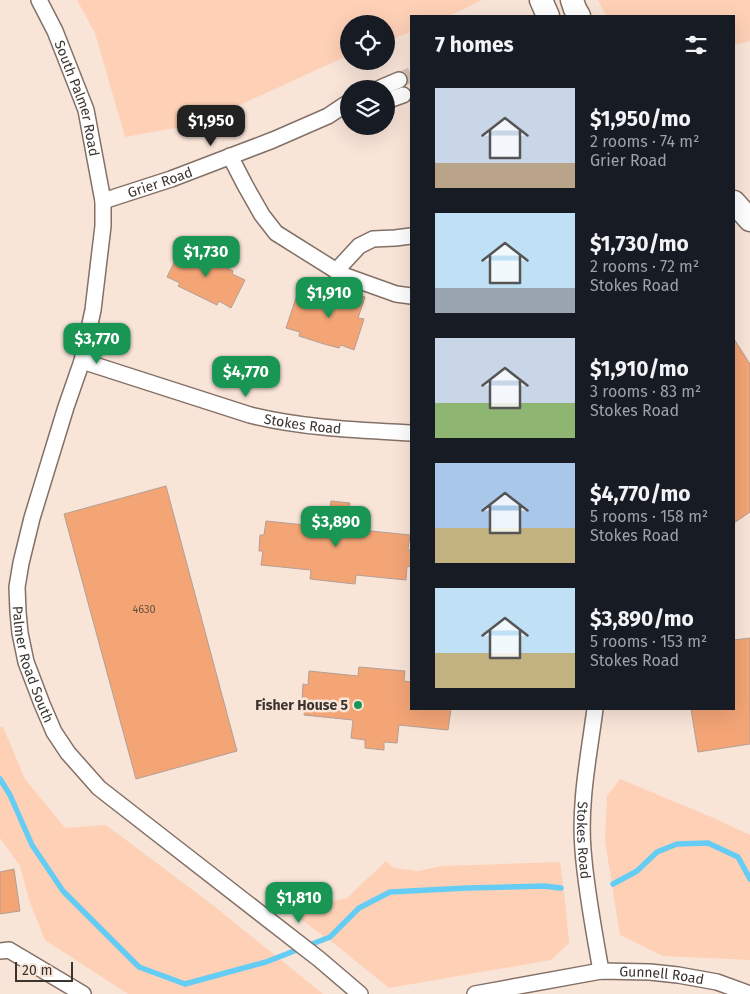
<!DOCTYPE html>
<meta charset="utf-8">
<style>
body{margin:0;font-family:"Fira Sans",sans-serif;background:#20242c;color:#f1f3f6;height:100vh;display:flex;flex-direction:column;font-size:19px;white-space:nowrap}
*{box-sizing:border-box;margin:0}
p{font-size:16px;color:#9ea1a6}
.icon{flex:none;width:28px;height:28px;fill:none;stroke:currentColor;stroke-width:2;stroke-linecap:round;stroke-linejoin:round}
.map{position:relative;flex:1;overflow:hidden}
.panel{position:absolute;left:410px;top:15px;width:325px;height:695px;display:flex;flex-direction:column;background:#171b24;border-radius:0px;box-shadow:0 5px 20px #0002}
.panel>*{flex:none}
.fabs{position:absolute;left:340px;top:15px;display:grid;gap:10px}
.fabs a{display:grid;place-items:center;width:55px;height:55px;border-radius:50%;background:#171b24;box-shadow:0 5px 20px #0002;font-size:25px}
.scale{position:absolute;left:15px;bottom:12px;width:58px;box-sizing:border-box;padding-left:5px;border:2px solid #3b332e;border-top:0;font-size:14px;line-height:18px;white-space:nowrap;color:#3b332e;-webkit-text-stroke:4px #f9e4d8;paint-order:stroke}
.price{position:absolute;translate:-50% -42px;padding:0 11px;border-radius:10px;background:#1a9654;color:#fff;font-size:16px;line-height:32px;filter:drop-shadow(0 1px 2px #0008)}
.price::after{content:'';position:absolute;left:50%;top:30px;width:15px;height:11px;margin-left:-8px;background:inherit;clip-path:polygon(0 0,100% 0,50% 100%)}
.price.current{background:#222;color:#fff}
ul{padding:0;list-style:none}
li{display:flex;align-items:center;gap:15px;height:125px;padding:0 25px}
li span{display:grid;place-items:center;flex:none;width:140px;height:100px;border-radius:0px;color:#555}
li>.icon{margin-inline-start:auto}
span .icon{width:60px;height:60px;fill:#fffc;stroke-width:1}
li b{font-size:21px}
h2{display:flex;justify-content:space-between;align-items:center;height:60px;padding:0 25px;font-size:21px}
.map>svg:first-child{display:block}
.green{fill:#fed1b7}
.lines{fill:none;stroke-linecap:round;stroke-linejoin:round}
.stream{stroke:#65cdf4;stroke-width:5.5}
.building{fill:#f3a576;stroke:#b39f94}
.street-tunnel{stroke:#d3c1b6;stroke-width:15;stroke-dasharray:15 8;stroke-linecap:butt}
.street-casing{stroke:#837066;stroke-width:18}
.secondary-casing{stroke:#837066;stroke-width:25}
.street{stroke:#fff;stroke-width:15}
.secondary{stroke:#fff;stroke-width:22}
.poi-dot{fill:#1a9654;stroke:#f9e4d8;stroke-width:2}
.labels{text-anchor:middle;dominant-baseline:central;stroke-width:5;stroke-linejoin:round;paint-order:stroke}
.number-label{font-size:11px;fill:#695040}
.street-label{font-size:14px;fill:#3b332e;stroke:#f9e4d8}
.poi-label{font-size:14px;font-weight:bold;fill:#3b332e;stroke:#f9e4d8;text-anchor:end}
</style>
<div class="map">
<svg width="750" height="994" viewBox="0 0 750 994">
<rect width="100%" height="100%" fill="#f9e4d8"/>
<!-- green -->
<g class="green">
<polygon points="77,0 482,0 449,16 411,16 411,32 386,41 386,24 349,24 349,55 198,124 125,137 95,33"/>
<polygon points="598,0 750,0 750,41 734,45 734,16 606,16"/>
<polygon points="0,727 3,727 25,779 65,828 106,825 214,906 323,994 128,994 45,940 29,900 20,866 0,838"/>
<polygon points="620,779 716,819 750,835 750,960 663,956 620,935 605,841 607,796"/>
<polygon points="386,861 394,868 418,871 442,866 560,862 566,909 569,943 551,960 389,988 337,946 290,911 347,898"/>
</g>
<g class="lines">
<!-- stream -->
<g class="stream">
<polyline points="0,779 10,795 32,845 63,891 139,967 185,984 266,962 330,937 359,908 390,892 467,888 544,886 561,888"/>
<polyline points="613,884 637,871 657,852 677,844 708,843 738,857 750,879"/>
</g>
</g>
<!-- building -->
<g class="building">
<polygon points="181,249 193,255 195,252 233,271 232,274 245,280 231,308 219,301 217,305 178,286 180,283 167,277"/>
<polygon points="338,286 365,297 358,318 364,319 354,350 341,345 339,348 324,344 299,336 300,332 286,328 296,298 309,302 310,299 330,305"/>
<polygon points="734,339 750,364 750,512 734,523"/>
<polygon points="166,486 237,751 136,779 64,514"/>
<polygon points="331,501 350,503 349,511 362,512 361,530 410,535 408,550 411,550 411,567 407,566 406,580 356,575 355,584 310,579 311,570 261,565 263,551 259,551 260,535 264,535 266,521 315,526 317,508 330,509"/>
<polygon points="750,638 750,744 698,752 691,709 734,709 734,640"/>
<polygon points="359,667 405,671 404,681 411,682 411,709 451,709 448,730 399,725 397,743 384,742 384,750 365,748 365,740 351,738 353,720 304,715 306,701 302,701 303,684 308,685 309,671 358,676"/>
<polygon points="14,869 20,911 0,914 0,872"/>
</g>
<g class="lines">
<!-- street-tunnel -->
<polyline class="street-tunnel" points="399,80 411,75"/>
<!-- street casing -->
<g class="street-casing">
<g id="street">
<path id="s1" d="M39 0 55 31 86 110 103 201V226L93 310 82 361 66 407 32 518 21 563 17 587 18 612 20 633 26 662 42 704 54 732 68 753 99 788 319 959 360 994"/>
<polyline points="378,89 399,80"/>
<polyline points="386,101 403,95"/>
<polyline points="230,156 245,185 262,215 276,233 343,275 396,294 411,296"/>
<path id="s2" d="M103 201 171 179 273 140 328 116 349 102"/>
<polyline points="336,271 359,246 373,239 395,238 411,236"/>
<path id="s3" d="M82 361 250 415C303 428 357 430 411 433"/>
<path id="s4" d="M595 709C589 755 579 803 583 850 586 890 594 931 601 971"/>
<polyline points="0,951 9,950 83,994"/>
<path id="s5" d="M475 994 601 971 650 972 678 975 717 982 750 994"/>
</g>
</g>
<!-- secondary casing -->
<g class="secondary-casing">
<g id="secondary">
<polyline points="541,0 548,16"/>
<polyline points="572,0 575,9 579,16"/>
<polyline points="734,202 750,220"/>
</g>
</g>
<!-- street -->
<use href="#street" class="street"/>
<!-- secondary -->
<use href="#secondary" class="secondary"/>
</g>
<!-- markers -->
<circle class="poi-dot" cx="358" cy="705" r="5"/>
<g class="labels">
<!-- number labels -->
<g class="number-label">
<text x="144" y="609">4630</text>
</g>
<!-- street labels -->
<g class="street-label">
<text stroke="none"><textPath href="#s1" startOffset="106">South Palmer Road</textPath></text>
<text stroke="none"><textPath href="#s2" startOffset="60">Grier Road</textPath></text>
<text stroke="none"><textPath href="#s3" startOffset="230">Stokes Road</textPath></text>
<text stroke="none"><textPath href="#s1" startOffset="689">Palmer Road South</textPath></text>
<text stroke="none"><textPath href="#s4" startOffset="132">Stokes Road</textPath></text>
<text stroke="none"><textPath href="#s5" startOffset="189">Gunnell Road</textPath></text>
</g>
<!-- poi labels -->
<g class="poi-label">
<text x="348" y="705">Fisher House 5</text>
</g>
</g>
</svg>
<div class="fabs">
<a><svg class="icon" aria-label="locate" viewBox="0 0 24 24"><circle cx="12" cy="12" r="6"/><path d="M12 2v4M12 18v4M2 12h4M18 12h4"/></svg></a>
<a><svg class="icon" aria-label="layers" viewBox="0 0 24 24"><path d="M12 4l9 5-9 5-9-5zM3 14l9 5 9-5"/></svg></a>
</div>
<div class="scale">20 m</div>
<b class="price current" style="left:211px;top:147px">$1,950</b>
<b class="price" style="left:206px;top:278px">$1,730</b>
<b class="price" style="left:329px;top:319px">$1,910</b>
<b class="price" style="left:97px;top:365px">$3,770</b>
<b class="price" style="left:246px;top:398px">$4,770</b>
<b class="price" style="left:336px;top:548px">$3,890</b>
<b class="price" style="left:299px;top:924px">$1,810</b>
<section class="panel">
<h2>7 homes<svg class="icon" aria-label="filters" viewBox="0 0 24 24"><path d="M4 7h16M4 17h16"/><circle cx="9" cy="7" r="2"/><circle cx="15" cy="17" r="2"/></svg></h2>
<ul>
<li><span style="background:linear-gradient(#c9d6e8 75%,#b9a48a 0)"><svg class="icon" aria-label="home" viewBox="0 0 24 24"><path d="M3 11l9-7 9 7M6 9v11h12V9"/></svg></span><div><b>$1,950/mo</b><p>2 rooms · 74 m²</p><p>Grier Road</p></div></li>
<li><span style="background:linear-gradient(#bfe0f5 75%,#9aa5b1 0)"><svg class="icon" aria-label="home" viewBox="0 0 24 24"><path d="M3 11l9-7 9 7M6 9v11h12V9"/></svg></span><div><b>$1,730/mo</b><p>2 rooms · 72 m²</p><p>Stokes Road</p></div></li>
<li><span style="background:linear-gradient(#c9d6e8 65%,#8fb573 0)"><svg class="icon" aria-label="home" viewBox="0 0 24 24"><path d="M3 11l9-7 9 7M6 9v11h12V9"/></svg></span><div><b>$1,910/mo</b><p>3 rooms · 83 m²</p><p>Stokes Road</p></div></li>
<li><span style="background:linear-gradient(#a9c7e8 65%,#c2b280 0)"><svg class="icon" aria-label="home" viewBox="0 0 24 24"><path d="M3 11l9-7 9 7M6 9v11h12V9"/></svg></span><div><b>$4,770/mo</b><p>5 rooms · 158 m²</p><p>Stokes Road</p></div></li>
<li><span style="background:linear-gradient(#bfe0f5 65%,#c2b280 0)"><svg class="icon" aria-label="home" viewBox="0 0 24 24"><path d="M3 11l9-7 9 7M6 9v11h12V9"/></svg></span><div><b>$3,890/mo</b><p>5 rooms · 153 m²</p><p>Stokes Road</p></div></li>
</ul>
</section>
</div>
